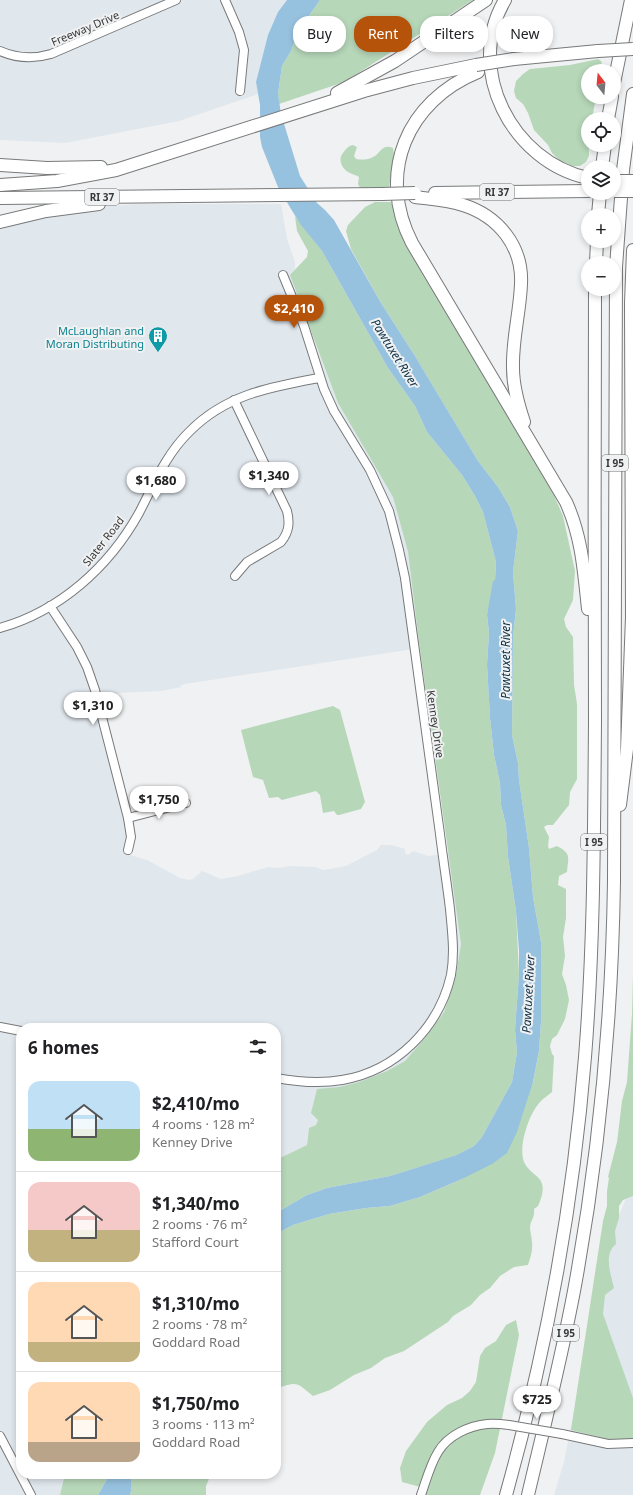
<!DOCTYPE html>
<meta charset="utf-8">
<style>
body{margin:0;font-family:"Noto Sans",sans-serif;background:#f2f2f2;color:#202124;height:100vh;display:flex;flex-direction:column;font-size:15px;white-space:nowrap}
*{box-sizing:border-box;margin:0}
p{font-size:13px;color:#757577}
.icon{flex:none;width:22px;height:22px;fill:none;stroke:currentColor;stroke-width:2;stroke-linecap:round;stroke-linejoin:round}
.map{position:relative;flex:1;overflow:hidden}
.side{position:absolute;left:16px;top:1023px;width:265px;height:456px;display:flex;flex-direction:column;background:#fff;border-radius:16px;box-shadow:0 2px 6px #0003}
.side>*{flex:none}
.top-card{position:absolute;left:293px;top:16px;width:280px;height:36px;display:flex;gap:8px}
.needle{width:26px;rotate:344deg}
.fabs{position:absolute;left:581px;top:64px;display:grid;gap:8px}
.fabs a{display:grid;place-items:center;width:40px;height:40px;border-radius:50%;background:#fff;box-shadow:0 2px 6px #0003;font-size:20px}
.price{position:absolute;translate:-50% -34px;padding:0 9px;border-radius:14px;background:#fff;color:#222;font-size:13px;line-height:26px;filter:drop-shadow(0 1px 2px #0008)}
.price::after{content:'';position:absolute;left:50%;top:24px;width:12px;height:9px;margin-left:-6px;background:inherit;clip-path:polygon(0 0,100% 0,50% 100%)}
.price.active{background:#b45309;color:#fff}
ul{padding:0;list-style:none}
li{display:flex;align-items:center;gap:12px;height:100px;padding:0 12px}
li+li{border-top:1px solid #e0e0e0}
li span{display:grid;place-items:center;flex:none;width:112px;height:80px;border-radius:12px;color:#555}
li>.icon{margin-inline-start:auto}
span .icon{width:48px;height:48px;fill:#fffc;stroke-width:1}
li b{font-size:17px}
h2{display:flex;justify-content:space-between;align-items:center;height:48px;padding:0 12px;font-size:17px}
.chip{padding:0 14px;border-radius:16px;background:#fff;box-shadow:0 2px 6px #0003;font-size:14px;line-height:36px}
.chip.active{background:#b45309;color:#fff}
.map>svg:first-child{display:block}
.built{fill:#e0e7ed}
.green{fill:#b7d7b9}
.water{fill:#97c2df}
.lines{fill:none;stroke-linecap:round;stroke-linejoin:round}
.minor-casing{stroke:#78797a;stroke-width:10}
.highway-casing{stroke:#78797a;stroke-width:14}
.minor{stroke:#fff;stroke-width:8}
.highway{stroke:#fff;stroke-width:12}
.minor-bridge-casing{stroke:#78797a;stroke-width:10;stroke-linecap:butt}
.highway-bridge-casing{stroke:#78797a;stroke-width:14;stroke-linecap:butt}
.minor-bridge{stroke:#fff;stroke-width:8}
.highway-bridge{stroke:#fff;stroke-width:12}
.labels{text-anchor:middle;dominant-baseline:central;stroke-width:4;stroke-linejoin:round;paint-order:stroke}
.shield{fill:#f0f1f2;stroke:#6f7070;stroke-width:1}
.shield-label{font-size:10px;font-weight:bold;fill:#383939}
.street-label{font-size:11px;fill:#383939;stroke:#f0f1f2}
.culture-label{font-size:11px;fill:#0d838f;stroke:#f0f1f2;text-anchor:end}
.water-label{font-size:12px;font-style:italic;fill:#0d3146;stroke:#f0f1f2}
</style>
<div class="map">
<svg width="633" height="1495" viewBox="0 0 633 1495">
<rect width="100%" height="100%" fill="#f0f1f2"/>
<!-- built -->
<g class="built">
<polygon points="0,0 287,0 268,35 256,82 258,94 179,121 65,143 0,140"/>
<polygon points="138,204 281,204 287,239 295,262 295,269 291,275 313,338 338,403 393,497 408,552 420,648 185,684 179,686 182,687 161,691 119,693 97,697 133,832 133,844 130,855 147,860 180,878 189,880 193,879 202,871 221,879 238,876 268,867 278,868 290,866 315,867 324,870 346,866 377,850 381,845 391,845 405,849 405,853 408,855 413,851 428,856 449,853 461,944 456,975 444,1012 426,1038 405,1061 387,1071 359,1082 339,1087 317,1118 318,1120 316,1125 309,1128 307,1145 276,1160 276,1028 21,1028 21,1474 65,1474 60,1495 0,1495 0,228 37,218 99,207"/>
<polygon points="633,1194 633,1495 554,1495 564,1462 607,1244 627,1196"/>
</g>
<!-- green -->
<g class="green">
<polygon points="320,0 473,0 344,82 279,104 278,94 282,66 291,51 298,31"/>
<polygon points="598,59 601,61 602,65 601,71 588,71 588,97 596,97 592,119 588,119 589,156 586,162 580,166 573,166 560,161 552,153 548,145 534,130 528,113 523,104 516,98 514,91 516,81 523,74 530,69 570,65"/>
<path d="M353 145 357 147 354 156 356 159C361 160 368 160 373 157 380 154 382 143 393 148L394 154 389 188H360L358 184 359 177C356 175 354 175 350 173 343 170 337 160 343 153 346 149 348 146 353 145Z"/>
<path d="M375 202H391L397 217 550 486 563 516 575 571 573 600 564 619 566 627 573 637 574 685 577 704V779L570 792 569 805 553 825H547L544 827 549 837 548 846 549 849 557 846C572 854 568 857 567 872L559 876 558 885 566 889V918L563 937 565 956 562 974 566 985 569 1000 565 1019 557 1035 552 1039 550 1046 552 1054 554 1056 552 1092C549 1095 543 1098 540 1102 529 1114 518 1146 524 1162 526 1167 531 1171 534 1174 547 1183 543 1194 538 1206L534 1209C535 1218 531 1219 530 1227 530 1232 532 1238 532 1243 533 1251 530 1258 528 1265L514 1267 500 1276 490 1288 480 1295 471 1305 453 1316 448 1322 404 1351 385 1358 371 1368 354 1375 330 1390 313 1396C295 1381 299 1382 276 1388V1234L293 1225 329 1214 366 1208 390 1206 420 1197 462 1179 533 1083 539 1051 541 1022V942L533 897 529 848 519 780 518 763 512 735 513 637 516 609 513 572 518 531 510 507 498 487 478 461 415 356 381 303 351 249 346 231 348 225 365 207Z"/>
<polygon points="295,216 322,251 388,368 415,406 427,432 462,475 475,496 483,512 496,562 495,580 487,615 489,633 487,665 490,718 494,755 500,783 501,805 506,825 508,857 516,911 519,974 515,1030 517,1052 512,1082 487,1128 482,1137 474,1146 458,1155 390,1176 327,1188 307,1195 276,1213 276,1160 307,1145 309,1128 316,1125 318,1120 311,1113 317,1089 339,1087 359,1082 387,1071 405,1061 425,1038 444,1012 456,975 461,944 419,642 408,552 393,497 338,403 290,275 307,257 308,251 297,231"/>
<polygon points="333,706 340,710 365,802 361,809 339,815 337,815 334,811 323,813 320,795 316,791 282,800 278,797 269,798 263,780 253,777 241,730"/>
<path d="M633 974V1196L623 1200 619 1206V1218L615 1231 616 1244C603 1254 611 1275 614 1288L605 1295 603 1314 633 1398V1440H611L571 1430 603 1221 607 1206V1191L609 1178 608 1177 617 1142 622 1101 627 1082 632 1014Z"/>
<polygon points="516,1320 519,1335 495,1453 480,1495 422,1495 424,1488 402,1482 400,1468 406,1451 427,1422 447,1405 462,1398 470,1391 476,1382 480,1356 485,1348 496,1341 506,1325"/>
<polygon points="65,1474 110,1474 98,1495 60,1495"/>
<polygon points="131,1474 211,1474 206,1486 206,1495 130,1495 131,1491"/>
</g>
<!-- water -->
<g class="water">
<polygon points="287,0 320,0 298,31 291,51 282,66 278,94 281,114 300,176 317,203 325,210 334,220 381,303 415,356 478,461 498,487 510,507 518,531 513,572 516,609 513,637 512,735 518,763 519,780 529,848 533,897 541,942 541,1022 539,1051 533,1082 517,1132 507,1153 492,1164 462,1179 420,1197 390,1206 366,1208 329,1214 293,1225 276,1234 276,1213 307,1195 327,1188 390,1176 457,1155 474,1146 482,1137 512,1082 517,1052 515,1030 519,974 519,951 516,911 508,857 506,825 501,805 500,783 494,755 490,718 487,665 489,633 487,615 493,581 495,580 496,562 483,512 475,496 462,475 427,432 415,406 388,368 322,251 301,225 291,209 278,187 262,147 260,137 260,105 256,82 268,35 278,12"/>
<polygon points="110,1474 131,1474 131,1491 130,1495 98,1495"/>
</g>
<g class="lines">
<!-- minor casing -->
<g class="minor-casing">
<g id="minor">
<polyline points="225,0 239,32 244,50 240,91"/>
<path d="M0 51C16 58 34 59 51 54L176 0"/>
<path d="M234 400 287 511C290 523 289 532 281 542L247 562 235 576"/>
<polyline points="50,606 77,647 87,667 95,690 128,818 131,837 128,850"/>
<path d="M0 628C60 611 109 567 139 513 154 484 166 454 190 431 227 394 271 387 319 378"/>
<polyline points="128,818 186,803"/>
<polyline points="0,1027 21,1031"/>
<path d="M276 1078C298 1082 320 1084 342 1080 396 1071 439 1028 451 975 455 953 452 931 450 909 447 884 443 859 440 834 428 748 416 663 405 578L399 550 389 511 370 470 334 411 324 389 304 326 283 275"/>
<polyline points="562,1434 608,1444 633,1443"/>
<polyline points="0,1436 31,1495"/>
<path d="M421 1495C426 1481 430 1465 438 1452 448 1435 469 1426 487 1424 494 1423 502 1424 509 1425"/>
</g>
</g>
<!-- highway casing -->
<g class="highway-casing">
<g id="highway">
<path d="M505 0C464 69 512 162 588 178"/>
<polyline points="514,59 598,51"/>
<path d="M478 72C407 101 376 173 412 243L566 502C582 537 584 572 588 609"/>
<polyline points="614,83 631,0"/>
<polyline points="337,93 395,61 486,0"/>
<polyline points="608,119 612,97"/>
<polyline points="0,165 47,168 101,167"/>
<polyline points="602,167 605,145"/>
<polyline points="0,185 57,181 116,170 364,91 413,78 476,65"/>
<polyline points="435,193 588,191"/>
<path d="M415 197C431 199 447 200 463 205 498 216 523 246 521 284 520 312 512 340 513 368 513 387 518 404 524 422"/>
<polyline points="0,198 382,194"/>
<polyline points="598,215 600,193"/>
<polyline points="0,222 46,211 99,204"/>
<polyline points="596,263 597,241"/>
<polyline points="620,805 627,749 632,617 631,303 633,250"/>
<path d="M506 1495C546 1352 573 1206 585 1057 594 946 594 834 595 722 595 578 594 433 595 289"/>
<path d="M528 1495C544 1427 561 1360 574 1291 599 1156 612 1019 614 881L616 267 623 170 633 94"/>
</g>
</g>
<!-- minor -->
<use href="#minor" class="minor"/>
<!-- highway -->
<use href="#highway" class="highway"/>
<!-- minor-bridge casing -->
<g class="minor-bridge-casing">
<polyline id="minor-bridge" points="509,1425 562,1434"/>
</g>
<!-- highway-bridge casing -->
<g class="highway-bridge-casing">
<g id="highway-bridge">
<polyline points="598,51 633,49"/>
<polyline points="476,65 514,59"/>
<polyline points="614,181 633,181"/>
<polyline points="614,191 633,191"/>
<polyline points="382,194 415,193"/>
</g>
</g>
<!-- minor-bridge -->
<use href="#minor-bridge" class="minor-bridge"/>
<!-- highway-bridge -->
<use href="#highway-bridge" class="highway-bridge"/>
</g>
<!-- icons -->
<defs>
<g id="building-pin" transform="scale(1)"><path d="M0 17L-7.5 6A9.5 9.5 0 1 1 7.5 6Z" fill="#0f9aa8" stroke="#f0f1f2"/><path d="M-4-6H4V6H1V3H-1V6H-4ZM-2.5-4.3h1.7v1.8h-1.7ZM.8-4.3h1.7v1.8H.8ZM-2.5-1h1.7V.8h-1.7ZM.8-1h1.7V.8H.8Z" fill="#fff"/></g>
</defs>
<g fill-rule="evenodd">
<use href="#building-pin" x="158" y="336"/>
</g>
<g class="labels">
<!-- shield labels -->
<g class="shield">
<rect x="480" y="184" width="34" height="16" rx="3"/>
<rect x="85" y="189" width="34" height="16" rx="3"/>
<rect x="602" y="455" width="26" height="16" rx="3"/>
<rect x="581" y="834" width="26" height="16" rx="3"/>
<rect x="553" y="1325" width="26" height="16" rx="3"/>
</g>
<g class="shield-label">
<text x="497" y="192">RI 37</text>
<text x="102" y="197">RI 37</text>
<text x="615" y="463">I 95</text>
<text x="594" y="842">I 95</text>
<text x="566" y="1333">I 95</text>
</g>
<!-- street labels -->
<g class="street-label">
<text transform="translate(85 28) rotate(-23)">Freeway Drive</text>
<text transform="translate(103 541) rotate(-52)">Slater Road</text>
<text transform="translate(436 724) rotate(82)">Kenney Drive</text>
</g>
<!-- culture labels -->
<g class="culture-label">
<text x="144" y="330">McLaughlan and<tspan x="144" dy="13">Moran Distributing</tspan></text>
</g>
<!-- water labels -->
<g class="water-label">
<text transform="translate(395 353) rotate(58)">Pawtuxet River</text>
<text transform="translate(505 660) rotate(-90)">Pawtuxet River</text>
<text transform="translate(528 994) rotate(-87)">Pawtuxet River</text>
</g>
</g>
</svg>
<div class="fabs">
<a><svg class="needle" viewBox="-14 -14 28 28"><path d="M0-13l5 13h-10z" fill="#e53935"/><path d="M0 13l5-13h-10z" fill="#757577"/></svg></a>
<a><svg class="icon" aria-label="locate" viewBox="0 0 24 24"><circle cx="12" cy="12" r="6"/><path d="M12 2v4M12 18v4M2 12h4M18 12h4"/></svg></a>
<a><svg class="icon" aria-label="layers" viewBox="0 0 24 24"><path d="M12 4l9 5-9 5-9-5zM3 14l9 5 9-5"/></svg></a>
<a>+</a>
<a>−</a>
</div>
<b class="price active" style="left:294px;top:329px">$2,410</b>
<b class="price" style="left:269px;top:496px">$1,340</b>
<b class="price" style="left:156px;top:501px">$1,680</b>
<b class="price" style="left:93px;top:726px">$1,310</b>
<b class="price" style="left:159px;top:820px">$1,750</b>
<b class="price" style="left:537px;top:1420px">$725</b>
<div class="top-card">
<a class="chip">Buy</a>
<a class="chip active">Rent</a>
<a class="chip">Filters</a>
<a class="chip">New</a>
</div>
<section class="side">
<h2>6 homes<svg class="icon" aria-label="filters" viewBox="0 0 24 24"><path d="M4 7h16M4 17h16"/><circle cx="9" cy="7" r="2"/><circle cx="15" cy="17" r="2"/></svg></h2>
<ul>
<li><span style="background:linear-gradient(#bfe0f5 60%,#8fb573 0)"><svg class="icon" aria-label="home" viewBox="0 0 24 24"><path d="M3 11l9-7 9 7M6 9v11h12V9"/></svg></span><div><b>$2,410/mo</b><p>4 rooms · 128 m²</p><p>Kenney Drive</p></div></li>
<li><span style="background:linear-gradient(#f6c9c9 60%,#c2b280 0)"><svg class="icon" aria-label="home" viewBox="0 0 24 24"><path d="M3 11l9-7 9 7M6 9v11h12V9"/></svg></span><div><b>$1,340/mo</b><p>2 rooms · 76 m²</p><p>Stafford Court</p></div></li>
<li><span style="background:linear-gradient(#ffd9b3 75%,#c2b280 0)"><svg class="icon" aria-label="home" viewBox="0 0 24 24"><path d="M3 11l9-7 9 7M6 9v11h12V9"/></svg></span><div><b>$1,310/mo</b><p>2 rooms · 78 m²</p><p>Goddard Road</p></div></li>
<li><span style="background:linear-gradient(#ffd9b3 75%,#b9a48a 0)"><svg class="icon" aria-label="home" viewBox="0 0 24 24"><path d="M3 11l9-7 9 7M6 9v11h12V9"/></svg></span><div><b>$1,750/mo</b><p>3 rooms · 113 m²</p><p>Goddard Road</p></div></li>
</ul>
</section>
</div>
